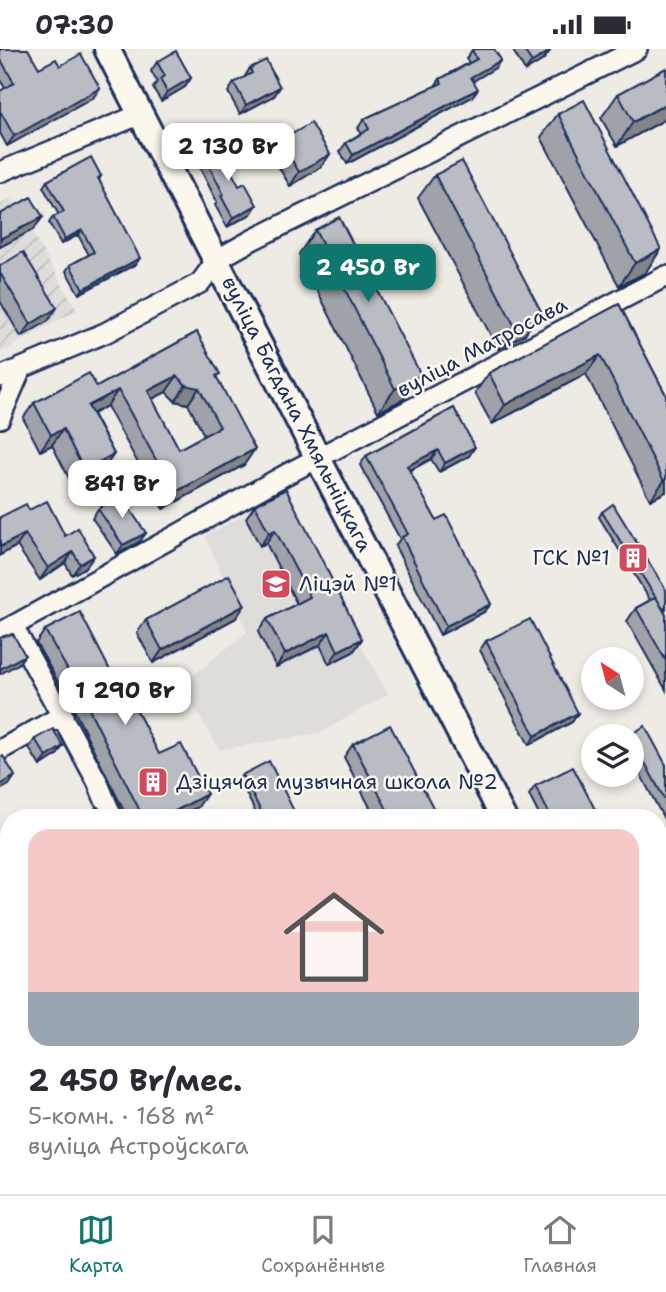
<!DOCTYPE html>
<html lang="ru">
<meta charset="utf-8">
<style>
body{margin:0;font-family:"Shantell Sans",sans-serif;background:#f2f2f3;color:#2b2b33;height:100vh;display:flex;flex-direction:column;font-size:26px;white-space:nowrap}
*{box-sizing:border-box;margin:0}
p{font-size:23px;color:#7c7c81}
.icon{flex:none;width:38px;height:38px;fill:none;stroke:currentColor;stroke-width:2;stroke-linecap:round;stroke-linejoin:round}
.map{position:relative;flex:1;overflow:hidden}
.details{position:absolute;left:0px;top:760px;width:667px;height:387px;display:flex;flex-direction:column;background:#fff;border-radius:28px 28px 0 0;box-shadow:0 4px 10px #0003}
.details>*{flex:none}
.needle{width:46px;rotate:324deg}
.buttons{position:absolute;left:581px;top:598px;display:grid;gap:14px}
.buttons a{display:grid;place-items:center;width:63px;height:63px;border-radius:50%;background:#fff;box-shadow:0 4px 10px #0003;font-size:35px}
.price{position:absolute;translate:-50% -60px;padding:0 16px;border-radius:14px;background:#fff;color:#222;font-size:23px;line-height:46px;filter:drop-shadow(0 2px 4px #0008)}
.price::after{content:'';position:absolute;left:50%;top:42px;width:21px;height:16px;margin-left:-10px;background:inherit;clip-path:polygon(0 0,100% 0,50% 100%)}
.price.active{background:#0f766e;color:#fff}
ul{padding:0;list-style:none}
li{display:grid;align-content:center;gap:14px;height:371px;padding:0 28px}
li span{display:grid;place-items:center;height:217px;border-radius:21px;color:#555}
li>.icon{margin-inline-start:auto}
span .icon{width:126px;height:126px;fill:#fffc;stroke-width:1}
li b{font-size:30px}
.status{display:flex;justify-content:space-between;align-items:center;height:49px;padding:0 35px;background:#fff;direction:ltr}
.status svg{height:19px;fill:currentColor}
.dock{display:flex;justify-content:space-around;align-items:center;height:98px;border-top:2px solid #e1e1e2;background:#fff;font-size:19px;color:#7c7c81}
.dock a{display:grid;justify-items:center;gap:4px}
.dock .active{color:#0f766e}
.map>svg:first-child{display:block}
.built{fill:#deddda}
.industrial{fill:url(#industrial-furrows)}
.green{fill:#cecfcf;stroke:#747f96;stroke-width:2}
.lines{fill:none;stroke-linecap:round;stroke-linejoin:round}
.minor-casing{stroke:#1b2f5e;stroke-width:24}
.major-casing{stroke:#1b2f5e;stroke-width:30}
.minor{stroke:#fbf7ec;stroke-width:19}
.major{stroke:#fbf7ec;stroke-width:24}
.wall{fill:#9fa2a8;stroke:#1b2f5e;stroke-width:2;fill-rule:evenodd}
.shaded-wall{fill:#828488;stroke:#1b2f5e;stroke-width:2}
.building{fill:#b9bcc3;stroke:#1b2f5e;stroke-width:2;fill-rule:evenodd}
.labels{text-anchor:middle;dominant-baseline:central;stroke-width:5;stroke-linejoin:round;paint-order:stroke}
.street-label{font-size:21px;fill:#1b2f5e;stroke:#fbf7ec}
.poi-label{font-size:21px;fill:#1b2f5e;stroke:#fbf7ec;text-anchor:start}
</style>
<div class="status"><b>07:30</b><svg viewBox="0 0 49 12"><path d="M0 12V9h3v3zM5 12V6h3v6zM10 12V3h3v9zM15 12V0h3v12zM26 1h20v11H26zM47 4h2v5h-2z"/></svg></div>
<div class="map">
<svg width="666" height="1145" viewBox="0 0 666 1145">
<defs>
<pattern id="industrial-furrows" width="10" height="10" patternUnits="userSpaceOnUse" patternTransform="scale(1.75)"><rect width="10" height="10" fill="#deddda"/><path d="M-1 1l2-2M0 10L10 0M9 11l2-2" fill="none" stroke="#bebebe"/></pattern>
</defs>
<rect width="100%" height="100%" fill="#eeebe4"/>
<filter id="ink" filterUnits="userSpaceOnUse"><feTurbulence type="fractalNoise" baseFrequency=".0143" numOctaves="2"/><feDisplacementMap in="SourceGraphic" scale="14" xChannelSelector="R" yChannelSelector="G"/><feConvolveMatrix kernelMatrix="1 2 1 2 8 2 1 2 1" color-interpolation-filters="sRGB"/></filter>
<g filter="url(#ink)">
<!-- built -->
<polygon class="built" points="278,447 388,645 322,683 220,701 181,636 247,583 205,487"/>
<!-- industrial -->
<polygon class="industrial" points="12,149 77,261 0,304 0,156"/>
<!-- green -->
<g class="green">
<polygon points="666,970 666,1139 655,1145 463,1145 461,1138 658,1138 658,974"/>
<polygon points="336,1138 431,1138 433,1145 322,1145"/>
</g>
<g class="lines">
<!-- minor casing -->
<g class="minor-casing">
<g id="minor">
<polyline points="0,123 141,65"/>
<polyline points="0,328 105,284 200,234 218,210 252,191 637,0"/>
<polyline points="0,369 21,320"/>
<polyline points="13,577 97,732 112,768"/>
<polyline points="0,584 287,425 666,227"/>
<polyline points="0,701 63,666"/>
<polyline points="0,877 9,873"/>
</g>
</g>
<!-- major casing -->
<g class="major-casing">
<g id="major">
<polyline points="107,0 503,768"/>
<polyline points="658,960 666,956"/>
<polyline points="447,1138 448,1145"/>
<polyline points="293,1145 308,1138"/>
</g>
</g>
<!-- minor -->
<use href="#minor" class="minor"/>
<!-- major -->
<use href="#major" class="major"/>
</g>
<!-- wall -->
<g class="wall">
<polygon points="0,0 39,19 60,17 93,49 7,97 0,84 0,42 5,39 0,31"/>
<polygon points="512,0 548,0 550,2 543,11 525,22"/>
<polygon points="472,1 495,19 473,32 472,48 347,115 340,102 346,94 361,84 358,79 364,70 435,37 440,30 469,14 466,10"/>
<polygon points="157,13 191,29 185,38 161,52 153,39 157,33 151,22"/>
<polygon points="250,19 280,38 274,47 240,65 228,43 234,34 244,29"/>
<polygon points="618,45 666,70 617,97 601,69"/>
<polygon points="558,65 661,200 645,224 619,237 541,88"/>
<polygon points="280,92 330,105 321,118 290,137 271,105"/>
<polygon points="201,101 251,165 227,178 215,156 217,153 195,109"/>
<polygon points="435,126 525,285 498,300 418,149"/>
<polygon points="101,127 99,131 136,215 79,245 66,222 70,216 89,206 78,186 61,195 49,174 53,168 59,166 43,138 47,132"/>
<polygon points="315,181 421,326 404,350 378,363 299,205"/>
<polygon points="0,217 48,272 21,288 0,252"/>
<polygon points="619,255 666,346 666,443 650,451 586,325 492,375 475,344 489,324"/>
<path d="M197 283 217 329 244 416 163 460 107 357 93 365 114 405 103 421 73 437 52 396 40 402 23 369 34 354 97 338ZM166 343 175 352 188 355 204 386 179 400 152 350Z"/>
<polygon points="454,359 469,407 439,423 431,410 409,422 436,471 491,555 484,563 440,586 395,497 400,490 360,416 366,407"/>
<polygon points="255,456 362,590 353,603 329,615 320,596 276,618 258,583 267,570 297,555 266,494 260,497 246,469"/>
<polygon points="98,460 146,484 139,493 117,505 92,469"/>
<polygon points="29,461 94,507 86,518 72,526 65,514 40,531 17,497 0,506 0,468"/>
<polygon points="602,463 666,541 666,561 664,562 666,566 666,641 627,572 636,559 650,551 599,468"/>
<polygon points="236,569 153,614 137,584 146,571"/>
<polygon points="45,581 117,635 159,705 198,758 179,768 127,768 74,661 36,594"/>
<polygon points="486,592 578,664 572,673 529,696 480,601"/>
<polygon points="630,686 666,716 665,772 632,709 632,688 629,688"/>
<polygon points="35,690 63,697 57,706 40,717 29,699"/>
<polygon points="353,695 438,768 375,768 344,708"/>
<polygon points="242,726 292,768 258,768 239,730"/>
<polygon points="535,737 599,768 540,768 529,746"/>
<polygon points="666,858 666,906 658,910 658,862"/>
<polygon points="9,971 9,1138 142,1138 128,1145 8,1145 0,1130 0,975"/>
</g>
<!-- shaded-wall -->
<g class="shaded-wall">
<polygon points="550,2 543,11 525,22 532,13"/>
<polygon points="501,11 495,19 465,37 471,28"/>
<polygon points="191,29 185,38 161,52 167,43"/>
<polygon points="280,38 274,47 240,65 246,56"/>
<polygon points="100,39 93,49 7,97 14,87"/>
<polygon points="478,40 472,48 347,115 353,106"/>
<polygon points="666,55 666,70 617,97 633,73"/>
<polygon points="330,105 321,118 290,137 299,123"/>
<polygon points="257,156 251,165 227,178 233,169"/>
<polygon points="43,168 33,181 0,198 0,190"/>
<polygon points="82,181 78,186 61,195 65,190"/>
<polygon points="661,200 645,224 619,237 635,214"/>
<polygon points="140,209 136,215 79,245 83,240"/>
<polygon points="57,259 48,272 21,288 31,275"/>
<polygon points="541,262 525,285 498,300 514,276"/>
<polygon points="600,306 586,325 492,375 505,356"/>
<polygon points="421,326 404,350 378,363 395,340"/>
<polygon points="177,327 166,343 137,358 148,342"/>
<polygon points="186,336 199,339 188,355 175,352"/>
<polygon points="118,341 107,357 77,373 88,357"/>
<polygon points="63,380 52,396 40,402 51,386"/>
<polygon points="475,398 469,407 439,423 445,414"/>
<polygon points="255,400 244,416 163,460 174,444"/>
<polygon points="438,401 431,410 401,426 407,417"/>
<polygon points="114,405 103,421 73,437 84,421"/>
<polygon points="666,431 666,443 650,451 664,432"/>
<polygon points="275,481 266,494 260,497 269,484"/>
<polygon points="146,484 139,493 117,505 123,496"/>
<polygon points="25,485 17,497 0,506 0,498"/>
<polygon points="73,503 65,514 40,531 48,519"/>
<polygon points="94,507 86,518 72,526 80,515"/>
<polygon points="491,555 484,563 440,586 446,577"/>
<polygon points="245,556 236,569 153,614 162,601"/>
<polygon points="329,583 320,596 276,618 285,605"/>
<polygon points="362,590 353,603 329,615 338,602"/>
<polygon points="25,606 18,615 0,625 0,620"/>
<polygon points="578,664 572,673 529,696 535,687"/>
<polygon points="63,697 57,706 40,717 47,708"/>
<polygon points="15,727 9,736 0,741 0,736"/>
<polygon points="207,745 198,758 179,768 164,768"/>
<polygon points="9,843 9,849 0,855 0,851 3,847"/>
<polygon points="666,898 666,906 658,910 658,906 662,901"/>
<polygon points="136,1138 142,1138 128,1145 122,1145"/>
</g>
<!-- building -->
<g class="building">
<polygon points="0,0 28,0 39,19 56,10 60,17 81,5 100,39 14,87 0,62 0,42 14,34 0,9"/>
<polygon points="474,0 494,0 501,11 471,28 478,40 353,106 346,94 369,80 364,70 442,34 440,30 477,10 472,1"/>
<polygon points="523,0 548,0 550,2 532,13"/>
<polygon points="176,2 191,29 167,43 160,30 165,27 157,13"/>
<polygon points="266,11 280,38 246,56 234,34 252,24 250,19"/>
<polygon points="666,19 666,55 633,73 618,45"/>
<polygon points="584,51 661,200 635,214 558,65"/>
<polygon points="311,74 330,105 299,123 280,92"/>
<polygon points="216,93 239,137 245,134 257,156 233,169 221,147 224,146 201,101"/>
<polygon points="91,108 101,127 98,129 140,209 83,240 70,216 94,203 82,181 65,190 53,168 64,163 47,132"/>
<polygon points="462,112 541,262 514,276 435,126"/>
<polygon points="31,148 43,168 0,190 0,165"/>
<polygon points="339,168 421,326 395,340 315,181"/>
<polygon points="23,203 57,259 31,275 0,224 0,217"/>
<polygon points="619,255 666,346 666,431 664,432 600,306 505,356 489,324"/>
<path d="M197 283 220 325 216 327 255 400 174 444 118 341 88 357 114 405 84 421 63 380 51 386 34 354 89 324 97 338ZM177 327 186 336 199 339 220 378 179 400 148 342Z"/>
<polygon points="454,359 475,398 445,414 438,401 407,417 436,471 446,466 491,555 446,577 402,488 408,485 366,407"/>
<polygon points="286,440 362,590 338,602 329,583 285,605 267,570 310,548 275,481 269,484 255,456"/>
<polygon points="120,446 146,484 123,496 98,460"/>
<polygon points="47,452 65,487 78,479 94,507 80,515 73,503 48,519 25,485 0,498 0,468 26,455 29,461"/>
<polygon points="613,455 666,541 666,558 663,560 602,463"/>
<polygon points="229,526 245,556 162,601 146,571"/>
<polygon points="656,548 666,566 666,612 636,559"/>
<polygon points="80,563 117,635 122,633 159,705 181,695 207,745 164,768 143,768 83,648 45,581"/>
<polygon points="530,570 578,664 535,687 486,592"/>
<polygon points="13,585 25,606 0,620 0,589 4,587"/>
<polygon points="390,676 438,768 391,768 353,695"/>
<polygon points="645,677 666,716 666,753 630,686"/>
<polygon points="53,680 63,697 47,708 35,690"/>
<polygon points="3,707 15,727 0,736 0,708"/>
<polygon points="269,712 295,764 287,768 264,768 242,726"/>
<polygon points="573,718 599,768 551,768 535,737"/>
<polygon points="98,758 104,768 83,768"/>
<polygon points="9,814 9,843 3,847 0,844 0,820"/>
<polygon points="666,858 666,898 662,901 658,894 658,862"/>
<polygon points="9,971 9,1136 0,1119 0,975"/>
<polygon points="10,1138 136,1138 122,1145 13,1145"/>
</g>
</g>
<!-- icons -->
<defs>
<g id="building-square" transform="scale(1.575)"><rect x="-9" y="-9" width="18" height="18" rx="4" fill="#d1495b" stroke="#fbf7ec"/><path d="M-4-6H4V6H1V3H-1V6H-4ZM-2.5-4.3h1.7v1.8h-1.7ZM.8-4.3h1.7v1.8H.8ZM-2.5-1h1.7V.8h-1.7ZM.8-1h1.7V.8H.8Z" fill="#fff"/></g>
<g id="school-square" transform="scale(1.575)"><rect x="-9" y="-9" width="18" height="18" rx="4" fill="#d1495b" stroke="#fbf7ec"/><path d="M0-5L7-2L0 1L-7-2ZM-4 1L0 2.5L4 1V4Q0 6-4 4Z" fill="#fff"/></g>
</defs>
<g fill-rule="evenodd">
<use href="#building-square" x="633" y="509"/>
<use href="#school-square" x="276" y="535"/>
<use href="#building-square" x="153" y="733"/>
</g>
<g class="labels">
<!-- street labels -->
<g class="street-label">
<text transform="translate(482 298) rotate(-28)">вуліца Матросава</text>
<text transform="translate(297 365) rotate(63)">вуліца Багдана Хмяльніцкага</text>
</g>
<!-- poi labels -->
<g class="poi-label">
<text x="610" y="509" text-anchor="end">ГСК №1</text>
<text x="299" y="535">Ліцэй №1</text>
<text x="176" y="733">Дзіцячая музычная школа №2</text>
</g>
</g>
</svg>
<div class="buttons">
<a><svg class="needle" viewBox="-14 -14 28 28"><path d="M0-13l5 13h-10z" fill="#e53935"/><path d="M0 13l5-13h-10z" fill="#7c7c81"/></svg></a>
<a><svg class="icon" aria-label="layers" viewBox="0 0 24 24"><path d="M12 4l9 5-9 5-9-5zM3 14l9 5 9-5"/></svg></a>
</div>
<b class="price" style="left:228px;top:134px">2 130 Br</b>
<b class="price active" style="left:368px;top:255px">2 450 Br</b>
<b class="price" style="left:122px;top:471px">841 Br</b>
<b class="price" style="left:125px;top:678px">1 290 Br</b>
<section class="details">
<ul>
<li><span style="background:linear-gradient(#f6c9c9 75%,#9aa5b1 0)"><svg class="icon" aria-label="home" viewBox="0 0 24 24"><path d="M3 11l9-7 9 7M6 9v11h12V9"/></svg></span><div><b>2 450 Br/мес.</b><p>5-комн. · 168 m²</p><p>вуліца Астроўскага</p></div></li>
</ul>
</section>
</div>
<nav class="dock">
<a class="active"><svg class="icon" aria-label="map" viewBox="0 0 24 24"><path d="M3 6l6-2 6 2 6-2v14l-6 2-6-2-6 2zM9 4v14M15 6v14"/></svg>Карта</a>
<a><svg class="icon" aria-label="saved" viewBox="0 0 24 24"><path d="M7 4h10v16l-5-4-5 4z"/></svg>Сохранённые</a>
<a><svg class="icon" aria-label="home" viewBox="0 0 24 24"><path d="M3 11l9-7 9 7M6 9v11h12V9"/></svg>Главная</a>
</nav>
